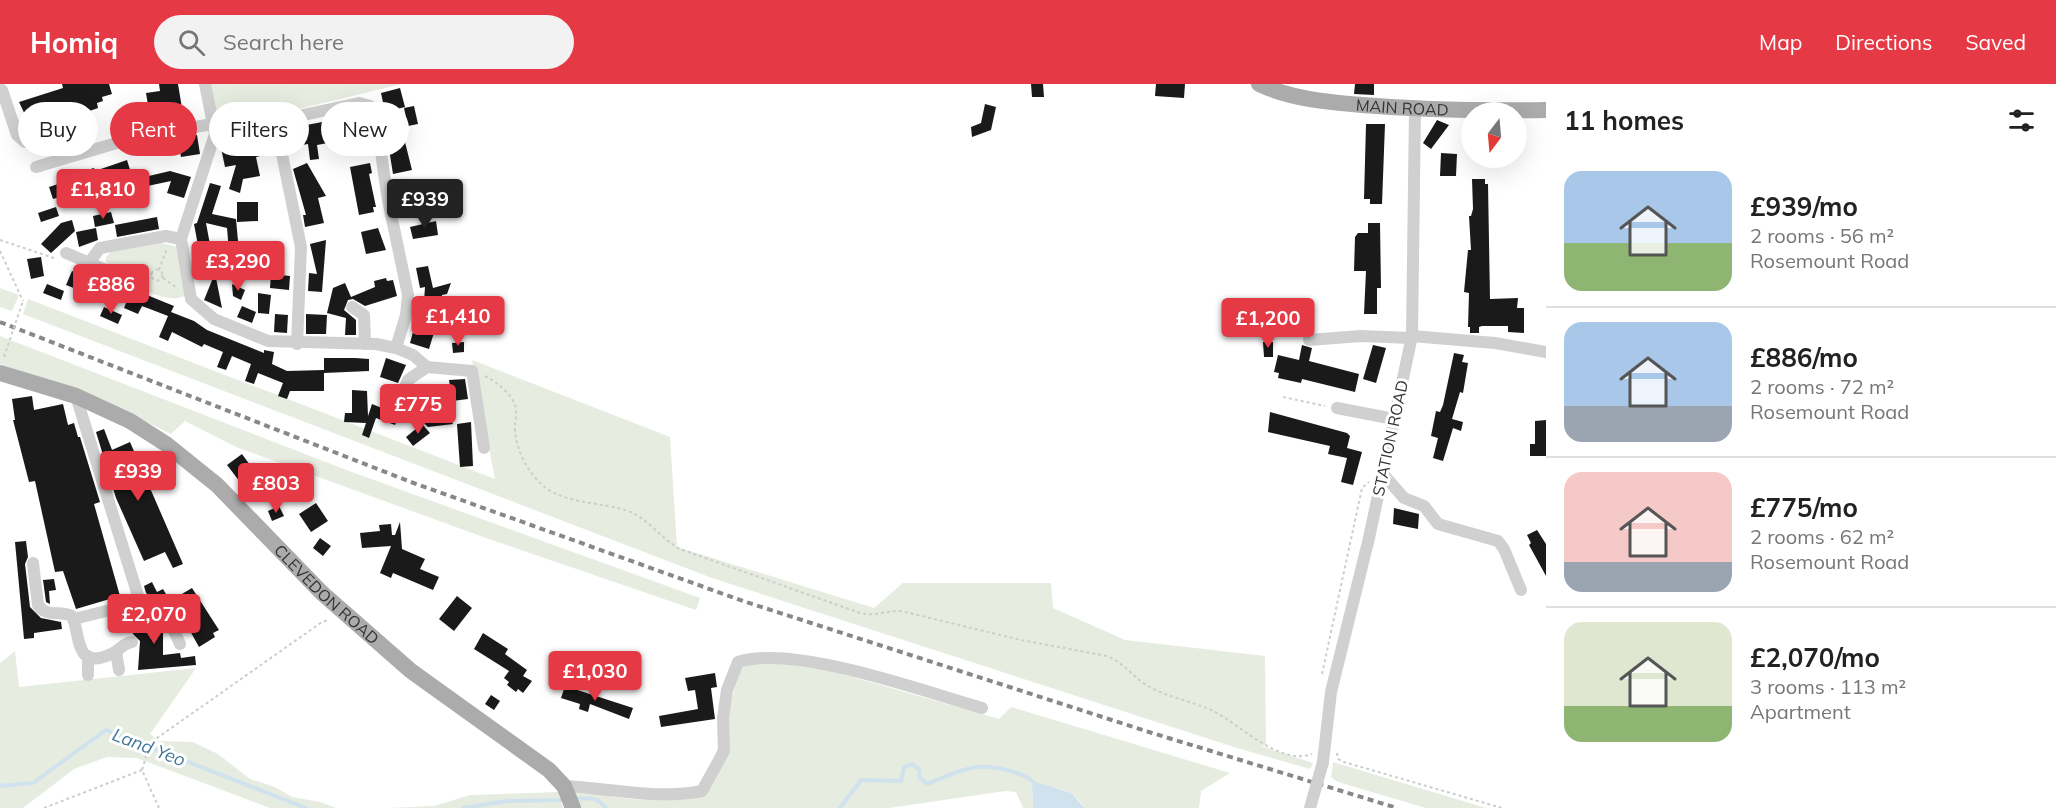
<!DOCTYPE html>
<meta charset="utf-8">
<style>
body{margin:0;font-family:Mulish,sans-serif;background:#f2f2f2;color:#222;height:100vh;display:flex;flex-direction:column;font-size:22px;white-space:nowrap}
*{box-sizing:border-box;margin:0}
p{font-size:20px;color:#767676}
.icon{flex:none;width:33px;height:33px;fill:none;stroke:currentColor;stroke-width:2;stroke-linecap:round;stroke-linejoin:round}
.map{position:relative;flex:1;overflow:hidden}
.details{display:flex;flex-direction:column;background:#fff;width:510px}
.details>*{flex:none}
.guide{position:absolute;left:18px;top:18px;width:570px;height:54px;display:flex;gap:12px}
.needle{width:39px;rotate:196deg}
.fabs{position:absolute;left:1461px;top:18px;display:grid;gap:12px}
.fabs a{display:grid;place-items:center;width:66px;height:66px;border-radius:50%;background:#fff;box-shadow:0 6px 24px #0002;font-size:30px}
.price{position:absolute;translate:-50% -51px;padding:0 14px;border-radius:6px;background:#e63946;color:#fff;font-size:20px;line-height:39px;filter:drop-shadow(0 2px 3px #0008)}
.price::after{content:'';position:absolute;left:50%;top:36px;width:18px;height:14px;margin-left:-9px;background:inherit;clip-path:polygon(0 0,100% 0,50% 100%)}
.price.active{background:#222;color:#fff}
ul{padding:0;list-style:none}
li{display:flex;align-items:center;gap:18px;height:150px;padding:0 18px}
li+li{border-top:2px solid #e0e0e0}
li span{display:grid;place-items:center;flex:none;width:168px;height:120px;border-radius:18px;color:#555}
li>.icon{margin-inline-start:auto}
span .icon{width:72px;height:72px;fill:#fffc;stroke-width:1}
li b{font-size:26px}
h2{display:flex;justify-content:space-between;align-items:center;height:72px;padding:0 18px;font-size:26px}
.pill{padding:0 21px;border-radius:27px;background:#fff;box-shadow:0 6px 24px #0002;font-size:21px;line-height:54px}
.pill.active{background:#e63946;color:#fff}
header{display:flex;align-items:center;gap:36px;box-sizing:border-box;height:84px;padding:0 30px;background:#e63946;color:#fff}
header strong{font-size:28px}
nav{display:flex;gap:33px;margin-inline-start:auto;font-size:21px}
.search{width:420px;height:54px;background:#f2f2f2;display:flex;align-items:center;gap:15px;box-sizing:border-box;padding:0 21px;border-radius:33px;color:#767676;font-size:22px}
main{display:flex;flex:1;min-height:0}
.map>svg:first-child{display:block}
.green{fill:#e6ecdf}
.water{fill:#cfe2ee}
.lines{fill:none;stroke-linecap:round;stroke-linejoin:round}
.stream{stroke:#cfe2ee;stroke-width:4}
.building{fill:#1a1a1a}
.path{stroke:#cdcdcd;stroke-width:2;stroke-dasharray:3 3;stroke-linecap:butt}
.minor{stroke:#d0d0d0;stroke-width:12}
.major{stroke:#ababab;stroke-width:16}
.rail{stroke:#888;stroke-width:4;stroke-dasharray:6 4.5;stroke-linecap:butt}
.path-bridge{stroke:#cdcdcd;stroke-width:2;stroke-dasharray:3 3;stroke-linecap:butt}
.minor-bridge{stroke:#d0d0d0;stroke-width:12}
.labels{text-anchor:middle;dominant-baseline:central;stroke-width:6;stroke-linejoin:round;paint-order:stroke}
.street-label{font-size:16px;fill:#333;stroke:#fff}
.water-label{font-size:18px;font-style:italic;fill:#3f7597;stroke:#fff}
</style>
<header>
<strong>Homiq</strong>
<div class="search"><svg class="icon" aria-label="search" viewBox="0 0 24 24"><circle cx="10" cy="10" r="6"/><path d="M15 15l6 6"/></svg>Search here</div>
<nav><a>Map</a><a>Directions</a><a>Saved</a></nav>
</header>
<main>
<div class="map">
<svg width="1546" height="724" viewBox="0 0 1546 724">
<rect width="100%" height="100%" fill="#fff"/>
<!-- green -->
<g class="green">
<path d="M210 0H402L228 42C210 40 212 14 210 0Z"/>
<path d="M161 159 175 162 179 169 186 211C173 220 149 209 136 201 132 199 130 194 125 191 116 186 105 185 106 173L111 168Z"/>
<polygon points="0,204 19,211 12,227 0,223"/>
<polygon points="28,215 495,395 472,276 670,353 677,463 874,524 903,499 1051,499 1053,524 1125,556 1265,572 1266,661 1261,662 1313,679 1310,685 1237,664 712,494 23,230"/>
<polygon points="0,252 349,387 700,514 696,526 486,454 236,363 185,337 171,350 99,314 0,280"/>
<polygon points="15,567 19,603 196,584 150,650 159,657 193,658 218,670 250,695 275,703 292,713 320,718 336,724 270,724 137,674 107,673 74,685 23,724 0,724 0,579"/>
<path d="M773 578 832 587 999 635 1011 623 1230 689 1201 707 1199 724H1085C1072 705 1055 701 1032 705L1033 724H1023L1016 708 1005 707 889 724H577L570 706C591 707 610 713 630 715 655 717 681 715 705 710L741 581Z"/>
<polygon points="1333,678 1486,724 1426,724 1338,698 1331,693"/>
<polygon points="558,708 563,724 389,724 434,722 470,711"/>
</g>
<!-- water -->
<polygon class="water" points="1040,699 1071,709 1085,724 1033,724 1032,701"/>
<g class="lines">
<!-- stream -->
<g class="stream">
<polyline points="0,702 33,699 106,646 306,724"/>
<path d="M574 715C588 714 597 712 606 724"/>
<polyline points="463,724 507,717 564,716"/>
<path d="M840 724 861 696 901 697 904 683 912 680 919 685 920 694 927 700C942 694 961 685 977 683 995 682 1028 688 1038 703"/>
</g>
</g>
<!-- building -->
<g class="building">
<polygon points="62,0 109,0 112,10 102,13 103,17 97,19 98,24 84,29 85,32 53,39 50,30 28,37 19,18 63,4"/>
<polygon points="159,0 178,0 184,36 172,38 169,24 149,27 146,9 160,7"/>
<polygon points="1031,0 1043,0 1044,13 1032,13"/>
<polygon points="1156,0 1185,0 1184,14 1155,12"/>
<polygon points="1355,0 1374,0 1374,11 1354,10"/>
<polygon points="400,4 405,23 385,28 381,9"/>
<polygon points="985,20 996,23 991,46 972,53 971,43 981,39"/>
<polygon points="414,22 418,40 408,42 404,24"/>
<polygon points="365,30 370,51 350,54 353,70 342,71 339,57 317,61 319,75 310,76 308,60 289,63 285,45"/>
<polygon points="1437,36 1449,41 1431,65 1423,59"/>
<polygon points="1366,40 1385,40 1382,120 1370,120 1370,115 1364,115"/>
<polygon points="401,42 412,86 393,90 386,46"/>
<polygon points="269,50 273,69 256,73 260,92 243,95 240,109 229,105 236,81 225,83 221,64 252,58 252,53"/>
<polygon points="197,51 200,70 181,73 179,62 187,61 186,53"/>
<polygon points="1441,69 1457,70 1456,92 1440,92"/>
<polygon points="127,76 131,89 103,98 103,101 53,115 49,103 82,92 81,88 94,84 95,87"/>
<polygon points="307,79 326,112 318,114 324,139 305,143 303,131 306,131 293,85"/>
<polygon points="370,79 372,89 369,90 376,123 373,123 374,128 359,131 350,83"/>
<polygon points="170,87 191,93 184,114 167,109 171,97 138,104 136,95"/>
<polygon points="1472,95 1485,95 1485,100 1488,100 1490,215 1518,214 1517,224 1524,224 1524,249 1508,248 1508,242 1482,242 1479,243 1479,249 1470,249 1470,243 1468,243 1469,209 1464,208 1468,166 1471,166 1469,132 1471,132 1473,125"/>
<polygon points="210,99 221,102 212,130 236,135 239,168 229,168 227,144 206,139 214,182 202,183 194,140 197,139"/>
<polygon points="237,118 258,118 258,137 237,138"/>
<polygon points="56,123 59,132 41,138 38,129"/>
<polygon points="111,128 114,139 95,143 93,132"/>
<polygon points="157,133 159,145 117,153 115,141"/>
<polygon points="72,136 75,147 51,169 41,160 61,139"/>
<polygon points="436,137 438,151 413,155 410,143"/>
<polygon points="1368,139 1380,139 1381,204 1377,204 1377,230 1364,230 1366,187 1354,187 1355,153 1358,149 1368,149"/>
<polygon points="96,144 98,156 79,163 76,148"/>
<polygon points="378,144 386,166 366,170 361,148"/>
<polygon points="326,156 322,208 308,207 309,189 317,190 310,160"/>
<polygon points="262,163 252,187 247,167"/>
<polygon points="41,173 44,192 31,195 27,175"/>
<polygon points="428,182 433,204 451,199 447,210 442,211 441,223 437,223 436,242 429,265 410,259 413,248 417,249 423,231 425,203 420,204 416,184"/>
<polygon points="72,187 112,205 107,217 66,201"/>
<polygon points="215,189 222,224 204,216"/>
<polygon points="271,190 290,192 289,206 270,204"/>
<polygon points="386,194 387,197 393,196 397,212 365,222 353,215 348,216 344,226 356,236 356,251 345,251 346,234 327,229 333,204 345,199 351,213 375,203 374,197"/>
<polygon points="47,200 64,207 61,216 43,209"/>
<polygon points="232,200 245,206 241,216 233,212"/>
<polygon points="132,205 174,222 171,228 194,237 207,246 264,269 264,266 274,268 272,280 287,287 324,286 324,274 355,274 369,275 369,287 324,289 324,307 290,307 287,315 278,312 283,299 258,289 254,300 245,297 251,280 232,272 226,286 217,283 223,268 204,260 202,263 172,248 168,257 159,253 168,232 142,222 138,230 124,224"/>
<polygon points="258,209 271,211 269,230 258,229"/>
<polygon points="242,222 256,228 252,239 237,233"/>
<polygon points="104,223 122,231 118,240 100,232"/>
<polygon points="275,230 288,231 287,249 274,248"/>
<polygon points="306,230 327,231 326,250 306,250"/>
<polygon points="464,258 464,268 453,269 452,259"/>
<polygon points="1263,258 1273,258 1273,273 1264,273"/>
<polygon points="1302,261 1312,264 1309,277 1359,290 1355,308 1302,295 1301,299 1278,294 1279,289 1274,288 1278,271 1299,276"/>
<polygon points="1373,261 1386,264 1376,299 1363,295"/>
<polygon points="1454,269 1464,271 1462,278 1468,279 1463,309 1460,308 1452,335 1463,338 1461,347 1453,344 1443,377 1433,374 1438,354 1431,352 1436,327 1440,328 1443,321"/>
<polygon points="386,274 406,281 398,299 380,293"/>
<polygon points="465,295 468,315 452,317 449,296"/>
<polygon points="433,301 453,340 428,343 423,338 428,334 416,310"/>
<polygon points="352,306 367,307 368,332 372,320 399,331 395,341 376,334 369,354 362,351 366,339 344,338 345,329 352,329"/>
<polygon points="32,312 34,326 63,320 68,341 74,339 78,353 80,353 100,418 94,420 120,512 76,525 63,487 55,488 35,397 29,398 13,336 15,336 12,315"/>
<polygon points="1270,328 1347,349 1350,352 1347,364 1362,368 1353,401 1341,398 1347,374 1328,370 1330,362 1268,348"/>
<polygon points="1546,336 1546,372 1530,372 1530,360 1535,360 1535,337"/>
<polygon points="471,338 473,382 460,383 457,340"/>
<polygon points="422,340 430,349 413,362 406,353"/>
<polygon points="104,345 112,366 130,358 183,480 173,484 165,468 144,477 116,414 96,348"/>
<polygon points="242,370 261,396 247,407 227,381"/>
<polygon points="316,419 328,437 311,448 299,430"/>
<polygon points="279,422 284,432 272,437 268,427"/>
<polygon points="1394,424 1419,430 1418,445 1393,440"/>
<polygon points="400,438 402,465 425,475 420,485 439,493 433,506 393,489 391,494 380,489 391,462 362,464 360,449 380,447 379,441 391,440 392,451 395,451"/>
<polygon points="1537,446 1546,460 1546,492 1529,461 1531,459 1527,451"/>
<polygon points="320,454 331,462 323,472 313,464"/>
<polygon points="26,457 28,473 25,480 30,523 41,534 61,538 62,545 34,549 34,554 24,555 15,458"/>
<polygon points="54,495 56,506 49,507 50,520 46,518 43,496"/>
<polygon points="152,498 157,508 163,505 170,517 192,504 219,546 213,549 215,553 199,563 189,545 199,539 188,521 178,527 173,519 175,529 172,530 146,509 144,502"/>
<polygon points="457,512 472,524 454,547 439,535"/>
<polygon points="144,528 163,545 163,571 180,569 181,574 195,572 196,581 138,586 140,557 133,550 129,531"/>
<polygon points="483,549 508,565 505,570 527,586 523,592 532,597 523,609 518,605 516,608 507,601 509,598 504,594 509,587 474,565"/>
<polygon points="715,589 717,603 711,604 715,635 661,643 659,632 698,625 695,606 688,607 685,594"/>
<polygon points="565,602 633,624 629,635 590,620 588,628 579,625 580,620 561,614"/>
<polygon points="491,611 500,617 494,626 485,620"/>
</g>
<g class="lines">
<!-- path -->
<g class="path">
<polyline points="0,156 57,175"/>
<polyline points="0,167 23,217"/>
<circle cx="157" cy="191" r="5.5"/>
<polyline points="159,186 167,164"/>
<polyline points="163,194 177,204"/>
<polyline points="129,196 132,198 152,190"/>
<path d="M485 292C497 298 512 310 516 324 517 332 514 340 515 347 517 367 525 382 538 397 560 421 600 417 628 427 648 434 661 455 680 465L860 529C876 533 885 526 901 527L1021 556 1107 572C1123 578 1133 593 1148 602 1169 614 1192 617 1213 627 1240 640 1279 682 1312 670"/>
<polyline points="1283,313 1325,322"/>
<polyline points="1322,590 1362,404 1369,398"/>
<polyline points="1337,669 1338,675 1344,678 1502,724"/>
<polyline points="44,724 142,686"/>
<polyline points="159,724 142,686 150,659 322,538 329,536"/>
</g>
<!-- minor -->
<g class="minor">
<polyline points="205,0 215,50 181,155 191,215 214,235 268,257 376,260 396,264"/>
<polyline points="2,6 17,51 25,58"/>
<polyline points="275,36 301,163 297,260"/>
<polyline points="215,50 359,19 370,22 376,32 387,111 408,211 406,231 396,264 413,271 427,283 472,287 484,364"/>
<polyline points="36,83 140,52 213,40"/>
<polyline points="66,169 120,192"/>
<polyline points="89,179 100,164 166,152 181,155"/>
<polyline points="352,223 364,231 365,260"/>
<polyline points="1412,252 1495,259 1546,268"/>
<polyline points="1309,256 1361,252 1411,254"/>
<polyline points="402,310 408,296 427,283"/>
<polyline points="1337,324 1394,335"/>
<polyline points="1383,390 1404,414 1424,422 1438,440 1498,457 1504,465 1521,506"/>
<path d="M33 479 38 521C46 534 60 526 72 532 81 551 74 587 111 570 119 567 123 559 132 558"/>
<path d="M139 515C159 525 172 539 180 560"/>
<polyline points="74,535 130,521 139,515 76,312"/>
<polyline points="116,568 119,586"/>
<polyline points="88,572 88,591"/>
<polyline points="1323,678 1331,608 1369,454 1412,252 1415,25"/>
<path d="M564 702C610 704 655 716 702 707L724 667 723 634 727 606 738 578C794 560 923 607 982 624"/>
</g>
<!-- major -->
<g class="major">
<path id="s1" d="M1259 0C1291 15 1328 18 1362 21 1424 26 1484 27 1546 26"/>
<path id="s2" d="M0 289 76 312 130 337 166 360 217 401 322 509 411 587 549 686 564 702 573 724"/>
</g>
<!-- rail -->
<polyline class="rail" points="0,238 411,398 743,517 1149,648 1397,724"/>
<!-- path-bridge -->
<polyline class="path-bridge" points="4,273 23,217"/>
<!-- minor-bridge -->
<polyline class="minor-bridge" points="1310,724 1323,678"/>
</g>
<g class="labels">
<!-- street labels -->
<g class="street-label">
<text stroke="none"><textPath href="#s1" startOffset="146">MAIN ROAD</textPath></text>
<text transform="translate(1390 354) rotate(-78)">STATION ROAD</text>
<text stroke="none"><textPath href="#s2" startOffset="402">CLEVEDON ROAD</textPath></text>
</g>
<!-- water labels -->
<g class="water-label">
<text transform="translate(149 663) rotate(21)">Land Yeo</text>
</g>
</g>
</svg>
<div class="fabs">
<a><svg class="needle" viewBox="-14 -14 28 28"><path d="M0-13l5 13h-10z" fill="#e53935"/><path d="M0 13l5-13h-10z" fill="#767676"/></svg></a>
</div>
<b class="price" style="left:103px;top:136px">£1,810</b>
<b class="price active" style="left:425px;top:146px">£939</b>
<b class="price" style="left:238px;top:208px">£3,290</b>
<b class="price" style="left:111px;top:231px">£886</b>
<b class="price" style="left:458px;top:263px">£1,410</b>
<b class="price" style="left:1268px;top:265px">£1,200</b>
<b class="price" style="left:418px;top:351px">£775</b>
<b class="price" style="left:138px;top:418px">£939</b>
<b class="price" style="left:276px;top:430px">£803</b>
<b class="price" style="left:154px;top:561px">£2,070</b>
<b class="price" style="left:595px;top:618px">£1,030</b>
<div class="guide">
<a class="pill">Buy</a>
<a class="pill active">Rent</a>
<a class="pill">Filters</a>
<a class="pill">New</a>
</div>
</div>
<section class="details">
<h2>11 homes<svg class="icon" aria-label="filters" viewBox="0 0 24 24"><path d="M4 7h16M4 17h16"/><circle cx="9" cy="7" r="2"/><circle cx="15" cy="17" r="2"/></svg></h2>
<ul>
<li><span style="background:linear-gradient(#a9c7e8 60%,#8fb573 0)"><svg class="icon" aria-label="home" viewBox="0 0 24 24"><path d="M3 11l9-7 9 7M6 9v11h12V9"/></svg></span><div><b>£939/mo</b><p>2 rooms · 56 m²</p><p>Rosemount Road</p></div></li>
<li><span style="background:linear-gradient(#a9c7e8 70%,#9aa5b1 0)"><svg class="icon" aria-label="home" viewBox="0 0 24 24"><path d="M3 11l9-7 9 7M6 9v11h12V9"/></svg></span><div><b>£886/mo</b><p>2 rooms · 72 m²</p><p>Rosemount Road</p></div></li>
<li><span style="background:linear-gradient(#f6c9c9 75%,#9aa5b1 0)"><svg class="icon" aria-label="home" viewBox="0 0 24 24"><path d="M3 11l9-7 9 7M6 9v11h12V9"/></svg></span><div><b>£775/mo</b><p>2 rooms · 62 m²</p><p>Rosemount Road</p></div></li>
<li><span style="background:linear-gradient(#dfe7d0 70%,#8fb573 0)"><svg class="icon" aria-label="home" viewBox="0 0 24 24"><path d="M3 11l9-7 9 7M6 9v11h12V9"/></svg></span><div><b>£2,070/mo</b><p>3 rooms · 113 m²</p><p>Apartment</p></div></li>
</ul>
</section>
</main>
